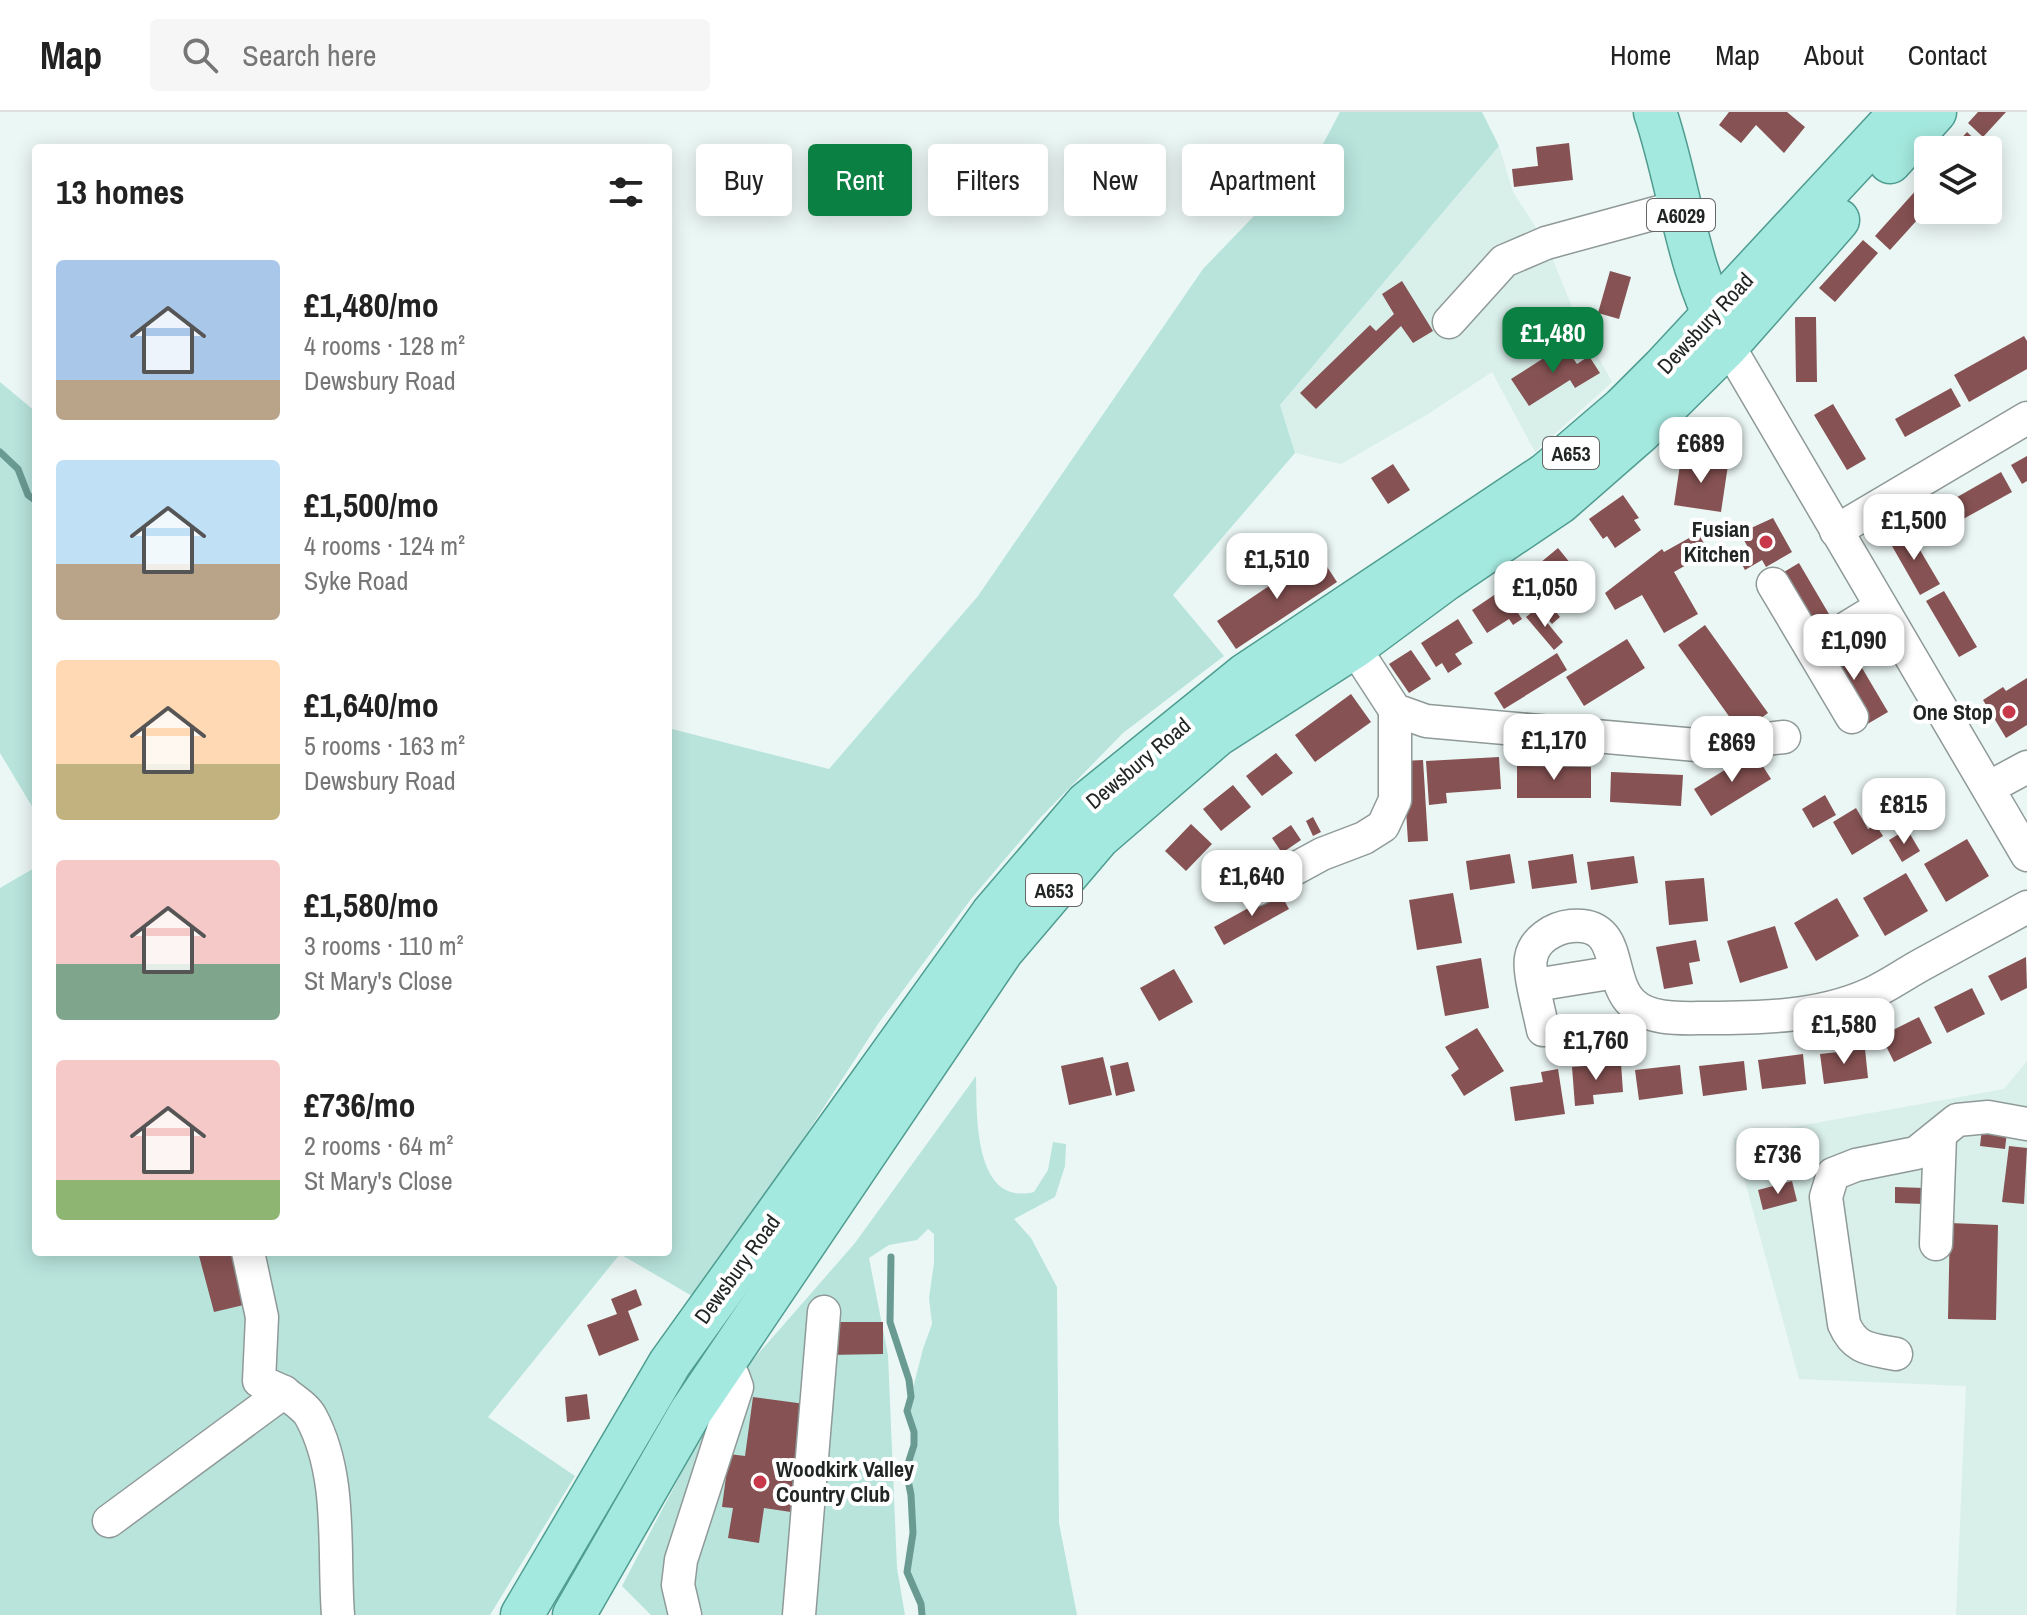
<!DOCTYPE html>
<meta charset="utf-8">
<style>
body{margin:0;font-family:"Archivo Narrow",sans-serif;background:#f6f6f6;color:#222;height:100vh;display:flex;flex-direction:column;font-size:30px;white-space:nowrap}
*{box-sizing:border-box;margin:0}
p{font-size:26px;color:#767676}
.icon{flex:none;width:44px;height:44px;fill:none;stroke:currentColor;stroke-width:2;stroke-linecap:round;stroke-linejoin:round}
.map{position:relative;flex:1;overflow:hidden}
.drawer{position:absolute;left:32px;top:32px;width:640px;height:1112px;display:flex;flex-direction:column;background:#fff;border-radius:8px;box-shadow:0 4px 20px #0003}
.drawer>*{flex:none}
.banner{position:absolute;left:696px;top:32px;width:760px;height:72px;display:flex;gap:16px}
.controls{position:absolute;left:1914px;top:24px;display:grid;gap:16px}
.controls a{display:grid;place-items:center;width:88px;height:88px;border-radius:8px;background:#fff;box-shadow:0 4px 20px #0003;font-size:40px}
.price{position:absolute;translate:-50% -68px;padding:0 18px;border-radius:16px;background:#fff;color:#222;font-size:26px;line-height:52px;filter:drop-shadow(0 2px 4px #0008)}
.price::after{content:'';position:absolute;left:50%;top:48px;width:24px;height:18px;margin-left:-12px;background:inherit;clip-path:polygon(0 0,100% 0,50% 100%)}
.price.on{background:#0b8043;color:#fff}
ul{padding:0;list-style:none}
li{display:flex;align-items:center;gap:24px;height:200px;padding:0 24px}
li span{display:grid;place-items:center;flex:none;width:224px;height:160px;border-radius:8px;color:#555}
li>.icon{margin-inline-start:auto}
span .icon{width:96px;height:96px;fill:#fffc;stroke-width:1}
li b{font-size:34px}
h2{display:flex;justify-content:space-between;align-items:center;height:96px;padding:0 24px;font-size:34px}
.tag{padding:0 28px;border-radius:8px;background:#fff;box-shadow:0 4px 20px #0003;font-size:28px;line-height:72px}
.tag.on{background:#0b8043;color:#fff}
header{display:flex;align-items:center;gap:48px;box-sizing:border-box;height:112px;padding:0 40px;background:#fff;border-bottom:2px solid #e0e0e0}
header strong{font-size:38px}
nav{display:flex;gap:44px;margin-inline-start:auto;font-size:28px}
.search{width:560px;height:72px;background:#f6f6f6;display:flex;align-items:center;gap:20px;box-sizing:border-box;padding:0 28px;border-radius:8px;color:#767676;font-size:30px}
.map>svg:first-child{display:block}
.built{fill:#d9efea}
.green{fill:#b8e4dc}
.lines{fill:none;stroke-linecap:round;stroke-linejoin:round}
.stream{stroke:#6a9b93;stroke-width:7}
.building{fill:#865253}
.minor-casing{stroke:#8f9a98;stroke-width:35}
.major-casing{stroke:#4f9c90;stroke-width:45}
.minor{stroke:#fff;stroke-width:32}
.major{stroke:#a4e9df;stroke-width:42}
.poi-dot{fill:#c8384a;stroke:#fff;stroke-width:3}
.labels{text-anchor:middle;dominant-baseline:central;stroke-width:8;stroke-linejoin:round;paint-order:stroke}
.shield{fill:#fff;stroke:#646766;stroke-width:2}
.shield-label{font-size:20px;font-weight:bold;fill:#212625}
.street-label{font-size:22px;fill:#212625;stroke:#fff}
.poi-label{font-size:22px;font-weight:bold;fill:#212625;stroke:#fff;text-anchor:end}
</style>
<header>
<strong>Map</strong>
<div class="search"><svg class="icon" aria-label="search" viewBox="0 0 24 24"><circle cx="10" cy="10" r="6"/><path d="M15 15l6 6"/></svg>Search here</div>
<nav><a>Home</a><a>Map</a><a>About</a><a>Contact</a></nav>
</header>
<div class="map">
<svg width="2027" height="1503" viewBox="0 0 2027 1503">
<rect width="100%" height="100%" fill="#ebf7f5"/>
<!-- built -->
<g class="built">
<polygon points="1499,34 1513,80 1546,131 1577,207 1612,270 1535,340 1492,260 1428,302 1341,352 1295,341 1280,293"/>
<polygon points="2027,949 2027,1503 1956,1503 1966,1274 1799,1267 1733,1026 2004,977"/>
</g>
<!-- green -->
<g class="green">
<polygon points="1340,0 1482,0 1499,34 1280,293 1295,341 1173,483 1224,544 1123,621 1040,706 971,787 878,912 794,1041 692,1184 620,1142 488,1305 575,1364 490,1503 0,1503 0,776 36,755 36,1140 668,1140 668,616 829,657 978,484 1203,157 1323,32"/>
<polygon points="0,270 36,300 36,701 0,641"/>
<path d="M976 964C977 1001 973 1095 1034 1080L1048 1058 1053 1030 1066 1032 1065 1054 1055 1085 1014 1107 1031 1126 1057 1175 1059 1411 1077 1503H922L921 1492 907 1460 913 1420 911 1383 906 1358 914 1333 913 1310 907 1299 923 1237 932 1212 929 1186 934 1151V1122L928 1117 917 1128 889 1133 869 1146 888 1243 897 1456 905 1503H651L622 1474 723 1282 855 1131Z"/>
</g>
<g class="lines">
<!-- stream -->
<g class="stream">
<polyline points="0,340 18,357 28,383 36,389"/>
<polyline points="891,1145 890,1210 909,1268 911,1285 907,1299 914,1320 914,1333 906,1358 911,1383 913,1421 907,1460 921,1492 922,1503"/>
</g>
</g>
<!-- building -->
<g class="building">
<polygon points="1729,0 1787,0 1805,15 1784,41 1756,13 1741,31 1719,13"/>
<polygon points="1978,0 2006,0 1983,25 1968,11"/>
<polygon points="1967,20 1982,34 1979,38 1951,38"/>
<polygon points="1569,31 1573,68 1514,75 1512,57 1538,54 1536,35"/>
<polygon points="1918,76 1928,84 1928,96 1890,138 1875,124"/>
<polygon points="1863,128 1878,141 1835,190 1819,176"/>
<polygon points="1610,159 1631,165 1619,207 1598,201"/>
<polygon points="1402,169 1433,219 1413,231 1401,214 1316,297 1300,281 1370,213 1376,219 1394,202 1382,182"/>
<polygon points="1795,205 1816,205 1817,270 1796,270"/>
<polygon points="2024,224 2027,229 2027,257 1969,290 1954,263"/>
<polygon points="1564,233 1577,252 1589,244 1600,261 1575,276 1570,268 1529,294 1511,267"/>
<polygon points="1951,276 1961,294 1905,325 1895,307"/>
<polygon points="1833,292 1866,347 1847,358 1814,303"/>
<polygon points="2027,344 2027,369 2022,372 2011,353"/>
<polygon points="1681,346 1728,353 1721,400 1674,393"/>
<polygon points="1393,352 1410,378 1388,392 1371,366"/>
<polygon points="2001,360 2012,380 1956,411 1945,392"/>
<polygon points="1623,383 1639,406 1634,408 1641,418 1615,436 1607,424 1603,427 1589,407"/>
<polygon points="1773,406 1792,440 1766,455 1762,448 1745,458 1738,445 1750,439 1740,421"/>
<polygon points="1907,416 1940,472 1920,483 1888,427"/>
<polygon points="1698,421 1709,440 1674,460 1698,502 1664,521 1642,483 1615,498 1605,481 1662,437 1664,440"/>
<polygon points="1558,436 1575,457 1540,486 1523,465"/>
<polygon points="1318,441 1337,470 1236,537 1217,509"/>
<polygon points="1799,451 1836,514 1814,527 1777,464"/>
<polygon points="1509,473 1525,496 1518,501 1522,507 1513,513 1509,507 1487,521 1472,498"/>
<polygon points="1944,479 1977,535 1959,545 1926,489"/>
<polygon points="1545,486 1560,505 1552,512 1536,493"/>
<polygon points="1536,497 1563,530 1554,538 1526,505"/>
<polygon points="1458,507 1473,531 1455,542 1462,552 1448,561 1442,551 1436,555 1421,531"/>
<polygon points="1705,513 1768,601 1741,621 1678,533"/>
<polygon points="1627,527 1645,556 1584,594 1566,565"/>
<polygon points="1845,527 1888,600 1864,614 1821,541"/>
<polygon points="1411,538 1431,567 1409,581 1389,552"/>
<polygon points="1557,541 1567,558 1504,597 1494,581"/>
<polygon points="2027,566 2027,613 2006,626 1983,588 2003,575 2006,579"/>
<polygon points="1351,582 1371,610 1315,650 1295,623"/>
<polygon points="1754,640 1771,667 1711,704 1694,677"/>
<polygon points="1276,641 1293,661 1262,684 1246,664"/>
<polygon points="1499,645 1501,677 1446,681 1447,691 1429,693 1426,649"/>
<polygon points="1423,648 1428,729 1408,730 1403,649"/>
<polygon points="1517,654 1591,655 1591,686 1517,686"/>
<polygon points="1611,660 1683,663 1681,694 1610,690"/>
<polygon points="1233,673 1251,695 1221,719 1203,697"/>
<polygon points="1825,683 1836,703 1813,716 1802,697"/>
<polygon points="1856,696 1868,717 1876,713 1883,724 1852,743 1833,710"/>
<polygon points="1313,705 1321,720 1313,724 1306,709"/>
<polygon points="1191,712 1212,732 1186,759 1165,739"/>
<polygon points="1291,713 1301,728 1282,741 1272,726"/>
<polygon points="1907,717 1920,739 1902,750 1889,728"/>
<polygon points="1967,727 1989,764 1946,790 1924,752"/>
<polygon points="1510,742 1515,771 1470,778 1466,749"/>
<polygon points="1573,742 1577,771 1532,777 1528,749"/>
<polygon points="1634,744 1638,771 1591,778 1587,750"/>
<polygon points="1240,752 1252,764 1244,772 1233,759"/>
<polygon points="1906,761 1928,799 1885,824 1863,786"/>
<polygon points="1704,766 1708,809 1669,813 1665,769"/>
<polygon points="1279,779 1289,797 1224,833 1214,815"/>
<polygon points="1453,781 1462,831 1417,838 1409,788"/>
<polygon points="1837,786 1859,824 1816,849 1794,811"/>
<polygon points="1775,814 1788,856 1740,871 1727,829"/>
<polygon points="1696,828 1700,849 1689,851 1693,872 1664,877 1656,835"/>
<polygon points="2026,845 2027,876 2001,889 1988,864"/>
<polygon points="1481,846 1489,896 1445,904 1436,854"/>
<polygon points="1174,857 1193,890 1159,909 1140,876"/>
<polygon points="1972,876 1985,902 1947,921 1934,895"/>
<polygon points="1919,905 1932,931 1894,950 1881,924"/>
<polygon points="1477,916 1504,959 1464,984 1451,963 1459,957 1445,935"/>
<polygon points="1865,937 1868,966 1824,972 1820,942"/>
<polygon points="1803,942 1806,972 1762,977 1758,948"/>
<polygon points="1103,945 1112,983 1069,993 1061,954"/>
<polygon points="1744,949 1747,978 1703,984 1699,954"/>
<polygon points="1128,950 1135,979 1116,984 1110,954"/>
<polygon points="1621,951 1623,980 1593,983 1594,992 1575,994 1572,955"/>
<polygon points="1680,953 1683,982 1639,988 1635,958"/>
<polygon points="1558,957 1565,1002 1515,1009 1510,975 1543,970 1541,960"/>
<polygon points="1982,1016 2007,1020 2005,1037 1980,1034"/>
<polygon points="2009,1034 2027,1036 2024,1092 2002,1090"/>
<polygon points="1792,1069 1797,1089 1763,1098 1758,1078"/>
<polygon points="1895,1075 1924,1076 1924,1092 1895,1091"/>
<polygon points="1950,1111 1998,1113 1996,1208 1948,1207"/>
<polygon points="198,1140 239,1140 252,1191 214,1200"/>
<polygon points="636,1177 642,1193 628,1199 639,1228 599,1244 587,1213 617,1202 611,1187"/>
<polygon points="828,1210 883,1210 883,1242 828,1243"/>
<polygon points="587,1282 590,1307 567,1310 565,1285"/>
<polygon points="753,1285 805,1292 791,1400 764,1396 759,1431 728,1426 733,1396 722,1395 729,1342 745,1344"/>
</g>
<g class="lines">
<!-- minor casing -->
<g class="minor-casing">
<g id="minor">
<polyline points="1449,210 1504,149 1546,131 1678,95"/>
<polyline points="1728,233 2027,743"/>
<polyline points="1836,419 2027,306"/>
<polyline points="1773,472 1852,605"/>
<polyline points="1354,535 1395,598 1426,609 1708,634 1784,625"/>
<polyline points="1812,537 1881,495"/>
<polyline points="1988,676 2027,655"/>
<polyline points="1256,778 1322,742 1364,726 1383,714 1395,688 1395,598"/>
<polyline points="1535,873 1616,860"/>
<path d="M1543 918C1540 902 1528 859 1531 846 1534 828 1553 816 1571 814 1624 809 1606 866 1632 891 1650 909 1684 906 1707 906 1761 906 1818 905 1868 883 1886 875 1903 863 1921 853 1956 834 1992 814 2027 795"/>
<polyline points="1936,1132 1940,1024"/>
<polyline points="248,1140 262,1205 259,1269 284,1280"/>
<path d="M1896 1242C1871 1237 1855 1238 1844 1212L1826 1085 1833 1062 1856 1053 1916 1041 1957 1008 1988 1005 2027 1012"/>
<path d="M109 1409 284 1280C292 1287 306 1295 311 1305 343 1364 333 1439 338 1503"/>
<polyline points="685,1503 678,1473 681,1448 737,1275 733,1264 723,1252"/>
<polyline points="799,1503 824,1200"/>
</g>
</g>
<!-- major casing -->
<g class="major-casing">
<g id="major">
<path d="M1655 0C1680 74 1686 154 1724 224"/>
<polyline points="1890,50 1935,0"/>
<polyline points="522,1503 670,1251 992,802 1087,691 1245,563 1546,362 1623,296 1663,256 1901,0"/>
<polyline points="574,1503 690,1301 1002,839 1099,725 1217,623 1354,535 1446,467 1560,390 1640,320 1728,233 1838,108"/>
</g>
</g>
<!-- minor -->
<use href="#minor" class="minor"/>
<!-- major -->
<use href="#major" class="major"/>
</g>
<!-- markers -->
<g class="poi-dot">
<circle cx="1766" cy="430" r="8"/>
<circle cx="2009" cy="600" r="8"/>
<circle cx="760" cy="1370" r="8"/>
</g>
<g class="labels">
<!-- shield labels -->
<g class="shield">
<rect x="1647" y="87" width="68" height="32" rx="6"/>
<rect x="1543" y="325" width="56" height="32" rx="6"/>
<rect x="1026" y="762" width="56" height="32" rx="6"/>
</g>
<g class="shield-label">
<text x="1681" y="103">A6029</text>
<text x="1571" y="341">A653</text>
<text x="1054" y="778">A653</text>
</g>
<!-- street labels -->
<g class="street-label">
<text transform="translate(1705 211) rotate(-47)">Dewsbury Road</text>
<text transform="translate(1138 651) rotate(-40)">Dewsbury Road</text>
<text transform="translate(737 1157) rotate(-54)">Dewsbury Road</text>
</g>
<!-- poi labels -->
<g class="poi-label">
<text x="1750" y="417">Fusian<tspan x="1750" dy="25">Kitchen</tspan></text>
<text x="1993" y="600">One Stop</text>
<text x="776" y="1357" text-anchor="start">Woodkirk Valley<tspan x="776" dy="25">Country Club</tspan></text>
</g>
</g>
</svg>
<div class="controls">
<a><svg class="icon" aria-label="layers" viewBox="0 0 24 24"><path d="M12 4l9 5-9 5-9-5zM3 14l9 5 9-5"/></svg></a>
</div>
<b class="price on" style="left:1553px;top:263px">£1,480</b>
<b class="price" style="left:1701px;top:373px">£689</b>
<b class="price" style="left:1914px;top:450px">£1,500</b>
<b class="price" style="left:1277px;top:489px">£1,510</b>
<b class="price" style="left:1545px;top:517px">£1,050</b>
<b class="price" style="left:1854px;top:570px">£1,090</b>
<b class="price" style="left:1554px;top:670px">£1,170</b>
<b class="price" style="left:1732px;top:672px">£869</b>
<b class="price" style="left:1904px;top:734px">£815</b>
<b class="price" style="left:1252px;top:806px">£1,640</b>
<b class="price" style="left:1844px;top:954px">£1,580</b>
<b class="price" style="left:1596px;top:970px">£1,760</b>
<b class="price" style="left:1778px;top:1084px">£736</b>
<div class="banner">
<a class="tag">Buy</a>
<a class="tag on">Rent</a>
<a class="tag">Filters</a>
<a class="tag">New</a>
<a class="tag">Apartment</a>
</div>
<section class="drawer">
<h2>13 homes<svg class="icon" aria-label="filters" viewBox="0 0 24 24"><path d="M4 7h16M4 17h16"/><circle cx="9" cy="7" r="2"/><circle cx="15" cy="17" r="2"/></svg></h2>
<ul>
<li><span style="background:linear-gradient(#a9c7e8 75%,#b9a48a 0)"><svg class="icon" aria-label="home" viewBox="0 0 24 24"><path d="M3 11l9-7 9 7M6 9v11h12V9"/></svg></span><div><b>£1,480/mo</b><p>4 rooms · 128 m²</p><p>Dewsbury Road</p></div></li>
<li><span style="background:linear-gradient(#bfe0f5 65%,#b9a48a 0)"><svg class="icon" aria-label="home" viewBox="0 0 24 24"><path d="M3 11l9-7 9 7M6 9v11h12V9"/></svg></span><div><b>£1,500/mo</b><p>4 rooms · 124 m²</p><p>Syke Road</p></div></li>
<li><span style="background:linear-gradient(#ffd9b3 65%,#c2b280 0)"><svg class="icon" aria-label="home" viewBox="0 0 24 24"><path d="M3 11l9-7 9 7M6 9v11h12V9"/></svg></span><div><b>£1,640/mo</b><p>5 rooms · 163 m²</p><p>Dewsbury Road</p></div></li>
<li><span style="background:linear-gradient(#f6c9c9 65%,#7fa58c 0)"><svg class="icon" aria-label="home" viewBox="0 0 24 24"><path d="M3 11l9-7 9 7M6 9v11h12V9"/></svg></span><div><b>£1,580/mo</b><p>3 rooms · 110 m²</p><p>St Mary's Close</p></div></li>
<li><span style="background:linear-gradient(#f6c9c9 75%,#8fb573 0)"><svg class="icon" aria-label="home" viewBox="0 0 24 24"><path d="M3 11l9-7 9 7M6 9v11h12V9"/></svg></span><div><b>£736/mo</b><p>2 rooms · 64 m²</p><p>St Mary's Close</p></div></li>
</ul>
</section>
</div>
